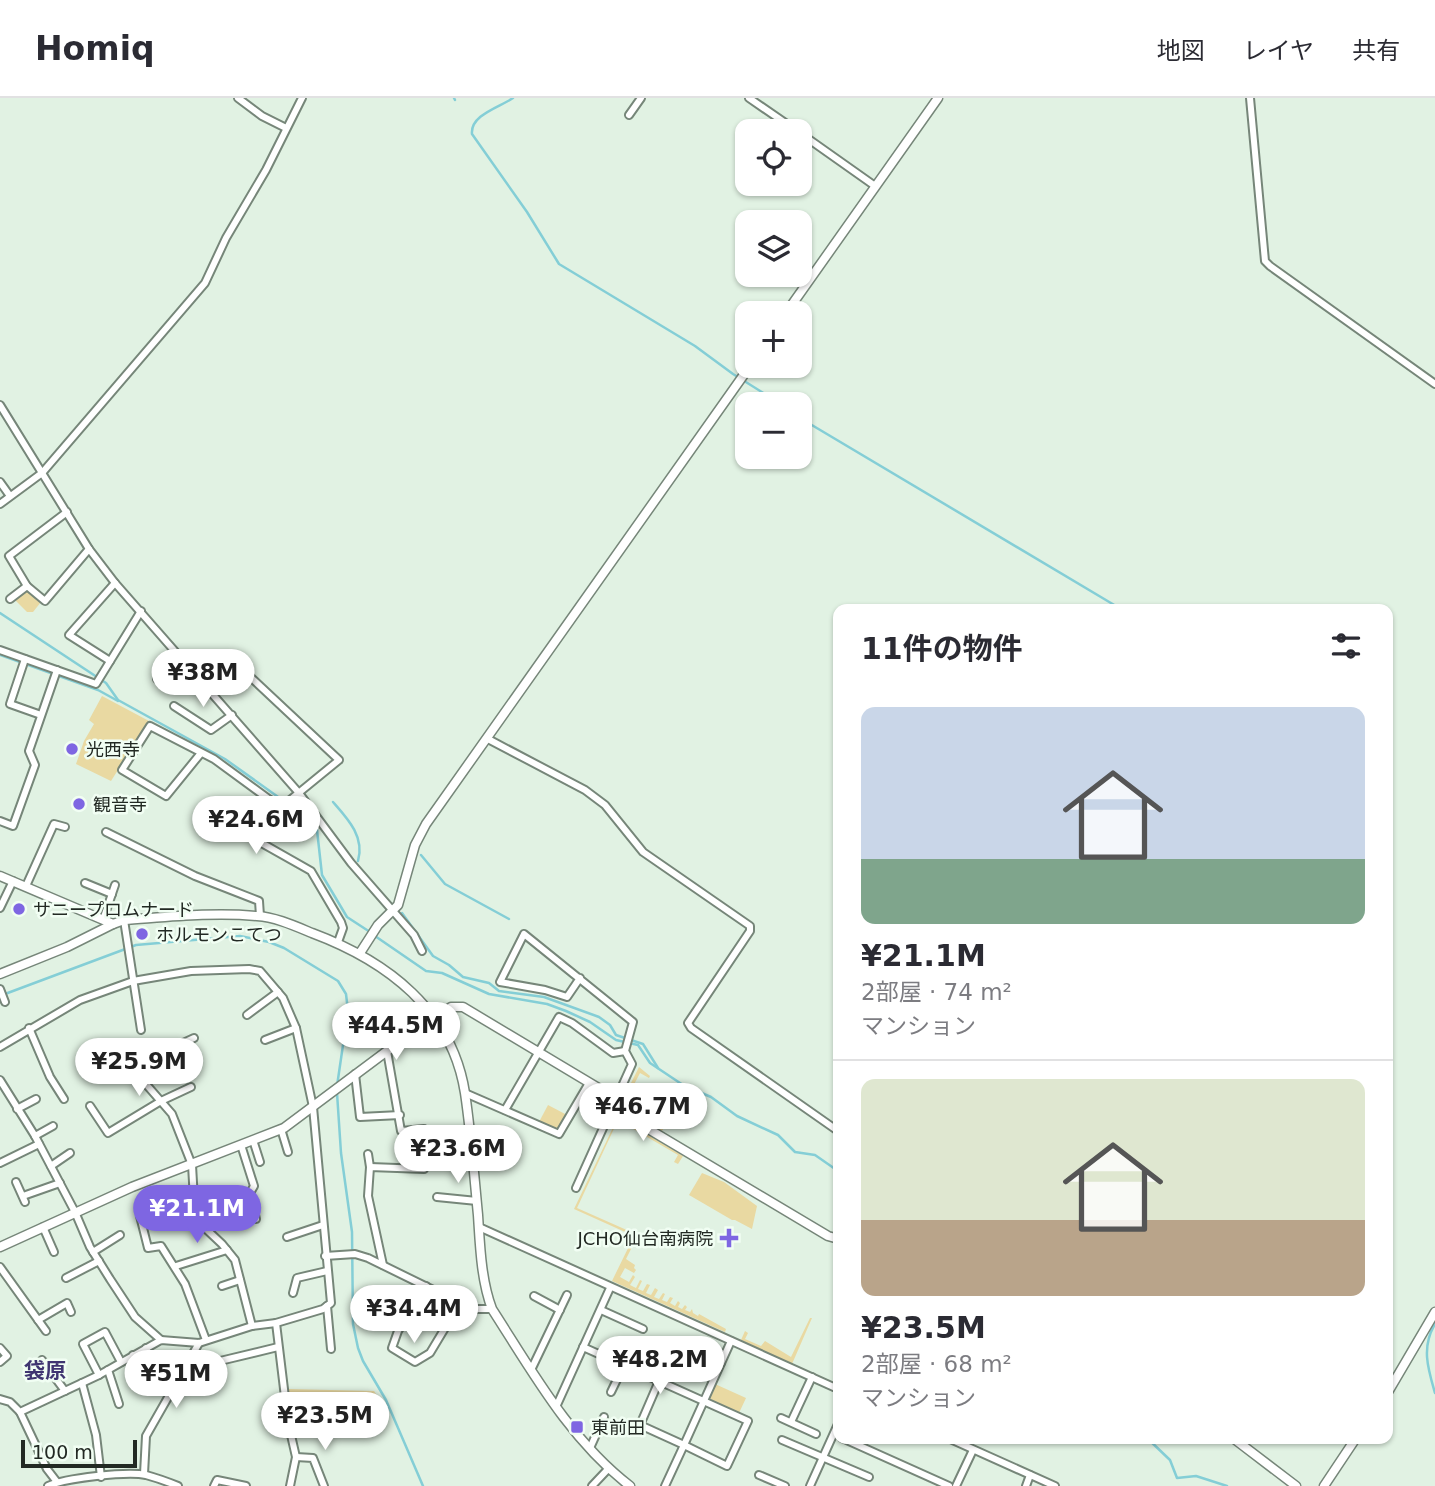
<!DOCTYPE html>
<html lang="ja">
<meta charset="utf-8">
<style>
body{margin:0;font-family:"DejaVu Sans","Noto Sans JP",sans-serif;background:#f2f2f3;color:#2b2b33;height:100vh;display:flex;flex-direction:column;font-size:26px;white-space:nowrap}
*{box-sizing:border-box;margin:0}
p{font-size:23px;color:#7c7c81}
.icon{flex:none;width:38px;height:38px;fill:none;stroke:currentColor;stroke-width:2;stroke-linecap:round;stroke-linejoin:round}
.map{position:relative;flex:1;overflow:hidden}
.drawer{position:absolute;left:833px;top:506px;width:560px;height:840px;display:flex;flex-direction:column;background:#fff;border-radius:14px;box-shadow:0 2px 5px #0004}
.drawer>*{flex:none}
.fabs{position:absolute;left:735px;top:21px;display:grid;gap:14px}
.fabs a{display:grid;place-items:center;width:77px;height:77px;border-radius:14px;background:#fff;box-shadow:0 2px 5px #0004;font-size:35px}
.scale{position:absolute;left:21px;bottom:18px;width:116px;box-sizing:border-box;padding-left:7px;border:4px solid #222923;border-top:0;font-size:19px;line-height:24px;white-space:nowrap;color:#222923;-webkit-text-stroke:5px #f1fef3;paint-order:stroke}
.price{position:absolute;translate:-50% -60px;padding:0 16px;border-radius:24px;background:#fff;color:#222;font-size:23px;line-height:46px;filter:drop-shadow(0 2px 4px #0008)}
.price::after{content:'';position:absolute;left:50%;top:42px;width:21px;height:16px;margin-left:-10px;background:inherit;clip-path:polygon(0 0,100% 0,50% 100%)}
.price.active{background:#7e66e2;color:#fff}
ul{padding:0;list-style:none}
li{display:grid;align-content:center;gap:14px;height:371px;padding:0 28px}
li+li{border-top:2px solid #e1e1e2}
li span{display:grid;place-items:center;height:217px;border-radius:14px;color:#555}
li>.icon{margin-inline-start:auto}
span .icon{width:126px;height:126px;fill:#fffc;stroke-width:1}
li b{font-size:30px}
h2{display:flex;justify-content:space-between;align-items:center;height:84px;padding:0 28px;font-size:30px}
header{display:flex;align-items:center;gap:42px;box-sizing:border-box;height:98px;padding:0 35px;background:#fff;border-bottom:2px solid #e1e1e2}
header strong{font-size:33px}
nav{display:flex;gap:38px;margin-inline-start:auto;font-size:24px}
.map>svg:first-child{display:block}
.green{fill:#e9d9a2}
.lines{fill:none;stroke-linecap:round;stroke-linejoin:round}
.stream{stroke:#84ced6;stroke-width:2.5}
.minor-casing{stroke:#768679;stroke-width:10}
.tertiary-casing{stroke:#768679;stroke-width:11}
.minor{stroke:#fff;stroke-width:6}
.tertiary{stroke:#fff;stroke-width:8}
.poi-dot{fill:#7e66e2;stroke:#f1fef3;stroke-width:2.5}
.labels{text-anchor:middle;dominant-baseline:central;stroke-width:5;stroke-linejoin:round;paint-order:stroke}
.poi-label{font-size:18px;fill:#222923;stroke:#f1fef3;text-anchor:start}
.quarter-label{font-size:21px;font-weight:bold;fill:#3f3571;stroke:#f1fef3}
</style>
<header>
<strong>Homiq</strong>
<nav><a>地図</a><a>レイヤ</a><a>共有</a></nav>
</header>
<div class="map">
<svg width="1435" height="1388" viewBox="0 0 1435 1388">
<rect width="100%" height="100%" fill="#e1f2e3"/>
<!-- green -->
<g class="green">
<polygon points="24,493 30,493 41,504 33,514 27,514 15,502"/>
<polygon points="102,598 149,623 111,683 76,666 84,643 94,626 89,622"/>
<polygon points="639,969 650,978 649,980 640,975 626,1002 645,1013 642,1018 661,1029 664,1025 666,1026 662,1033 637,1018 635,1011 622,1003"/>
<polygon points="548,1007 567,1017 559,1030 555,1032 539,1024"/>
<polygon points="618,1019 683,1058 678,1066 674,1064 678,1057 618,1022 577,1110 638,1137 626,1161 635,1167 634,1170 636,1172 634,1175 625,1170 620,1179 629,1184 633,1177 635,1179 630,1187 636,1190 640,1182 642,1183 638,1191 643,1193 647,1186 650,1187 646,1195 651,1197 655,1190 658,1192 654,1199 659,1201 663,1195 665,1196 662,1202 667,1204 670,1199 673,1200 670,1205 675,1208 678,1203 680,1205 678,1209 682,1211 685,1207 687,1209 685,1212 690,1214 692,1211 693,1215 698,1218 699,1216 726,1231 725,1234 612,1183 634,1138 574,1111"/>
<polygon points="702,1075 724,1084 757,1108 752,1131 735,1122 732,1122 689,1097"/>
<polygon points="810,1220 812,1220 792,1266 741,1242 745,1233 748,1235 745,1241 761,1248 765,1243 791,1259"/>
<polygon points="715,1286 746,1300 739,1315 713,1303 709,1299"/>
<polygon points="287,1291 374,1293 380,1302 327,1312 290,1314"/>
</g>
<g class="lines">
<!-- stream -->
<g class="stream">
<polyline points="454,0 455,2"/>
<path d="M513 0C500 9 470 17 472 36L527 114 559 166 695 248 733 276 781 306"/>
<polyline points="800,320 1121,511"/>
<polyline points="0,515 106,585 118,602 225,661 309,721 317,732 322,777 347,819 370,834"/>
<polyline points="0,557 98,592 118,603"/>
<path d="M333 704C348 721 365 739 358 763"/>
<polyline points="421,757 445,786 509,821"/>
<polyline points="402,815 433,858 449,867 463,879 489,885 499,893 544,899 599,919 610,927 616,937 643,946 658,970"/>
<polyline points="375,838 426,873 442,875 489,896 547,906 566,913 590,924 616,942 638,947 650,965 683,987 711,999 737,1018 778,1037 795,1054 815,1057 838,1073"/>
<polyline points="5,896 136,847 240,838 269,844 284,850 338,883 346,896 348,913 337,988"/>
<polyline points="337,995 341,1055 352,1134 353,1226 358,1250 363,1263 386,1302 423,1388"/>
<path d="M1435 1226C1421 1249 1428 1271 1435 1295"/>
<polyline points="1147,1340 1170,1362 1177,1380 1196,1378 1227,1388"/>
</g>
<!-- minor casing -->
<g class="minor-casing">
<g id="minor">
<polyline points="238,0 262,18 286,30"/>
<polyline points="749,0 797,33"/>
<polyline points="1250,0 1265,163 1270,168 1435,286"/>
<polyline points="629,17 641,0"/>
<polyline points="800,35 875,88"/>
<polyline points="0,307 89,451 115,485 299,695 351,765 414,837 422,853"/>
<polyline points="0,384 10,398"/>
<polyline points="0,406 42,375 205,185 226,140 266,72 302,0"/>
<polyline points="67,414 9,458 27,488 45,503 89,451"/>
<polyline points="10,501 27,488"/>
<polyline points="0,552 96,586 141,513"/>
<polyline points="25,561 10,606 41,617"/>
<polyline points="110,563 69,537 115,485"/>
<polyline points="157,581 174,553"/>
<polyline points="201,583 228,558 339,662 290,702 283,713 270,702 242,734 311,773 341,824 343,830 338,844"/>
<polyline points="174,608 211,632 232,617"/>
<polyline points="488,641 585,692 605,707 643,754 750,828 750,833 688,925 691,930 838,1033"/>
<polyline points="201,655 166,698 122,672 150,628 214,661 270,702"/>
<polyline points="0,723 13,728 35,667 29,653 57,572"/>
<polyline points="106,734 195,778 259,803 260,818"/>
<polyline points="85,785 112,796"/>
<polyline points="26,788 54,726 65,729"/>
<polyline points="0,810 13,783"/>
<polyline points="103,822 115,787"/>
<polyline points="124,822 141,932"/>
<polyline points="0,891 5,904"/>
<polyline points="247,917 278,894"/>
<polyline points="29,930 50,979 64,1001"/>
<polyline points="194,940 131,969 172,1016 192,1067 194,1102 199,1118 205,1130 222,1146 235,1162 252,1228"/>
<polyline points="265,942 296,930"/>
<polyline points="0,949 80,902 133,883 191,873 249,871 260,873 283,900 296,930 313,1009 331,1205 323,1211 276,1225 252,1228 199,1245 161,1242 99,1277 20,1314 10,1304 0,1301"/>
<polyline points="355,976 360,1019 400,1017"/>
<polyline points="0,982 35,1038 75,1114 90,1149 110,1181 135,1219 161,1242"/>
<polyline points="465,995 559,1036 589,985"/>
<polyline points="90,1008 108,1035 161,1003 191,989"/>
<polyline points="17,1011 36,1001"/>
<polyline points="505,1012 559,919 572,925 613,955 625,953"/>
<polyline points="281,1031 288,1054"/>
<polyline points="35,1038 53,1028"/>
<polyline points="253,1042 260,1064"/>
<polyline points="241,1047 254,1088 250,1095 256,1121"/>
<polyline points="368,1056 370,1069"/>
<polyline points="0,1065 39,1046"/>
<polyline points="51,1068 70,1055"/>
<polyline points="16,1084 25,1104"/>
<polyline points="576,1090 632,966 625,953 633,924 524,836 500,884 545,892 567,899 580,880"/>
<polyline points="23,1098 60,1085"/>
<polyline points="437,1099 477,1103"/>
<polyline points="194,1102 140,1118 148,1150 161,1148 185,1186 206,1242"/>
<polyline points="43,1129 54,1154"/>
<polyline points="479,1129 838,1291"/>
<polyline points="287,1139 323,1127"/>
<polyline points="93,1154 120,1137"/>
<polyline points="325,1158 355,1156 368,1160 472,1211 492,1211"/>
<polyline points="383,1167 368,1098 370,1069 424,1071 424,1031 401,1033 387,953"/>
<polyline points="176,1168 227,1152"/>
<polyline points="0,1169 46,1233"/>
<polyline points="66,1180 99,1163"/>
<polyline points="222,1188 240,1182"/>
<polyline points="426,1188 398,1233 392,1250 415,1264 430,1255 460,1205"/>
<polyline points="293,1195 297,1180 327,1173"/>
<polyline points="534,1198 560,1212"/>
<polyline points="327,1208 331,1251"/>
<polyline points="601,1212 643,1231"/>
<polyline points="38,1222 67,1205 71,1214"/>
<polyline points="276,1225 288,1324 296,1359 290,1388"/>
<polyline points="675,1244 721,1265"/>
<polyline points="583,1249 748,1323 727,1368 684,1347 665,1388"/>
<polyline points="0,1250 7,1258 0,1264"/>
<polyline points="146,1250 153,1268"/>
<polyline points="133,1257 143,1282"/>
<polyline points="42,1262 65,1293"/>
<polyline points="220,1263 278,1249"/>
<polyline points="108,1272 119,1306"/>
<polyline points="531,1272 567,1197"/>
<polyline points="99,1277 83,1246 105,1234 121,1264"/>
<polyline points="659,1283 640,1327 684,1347 731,1243"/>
<polyline points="82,1285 96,1337 101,1379"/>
<polyline points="611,1294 624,1267"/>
<polyline points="556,1309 610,1190"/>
<polyline points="20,1314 47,1371 57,1384"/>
<polyline points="781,1320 816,1336"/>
<polyline points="791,1324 812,1279"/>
<polyline points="842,1340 949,1388"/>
<polyline points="948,1340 1055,1388"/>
<polyline points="782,1342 869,1379"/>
<polyline points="590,1350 604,1319"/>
<polyline points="296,1359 313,1360 324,1388"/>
<polyline points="144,1376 146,1338 199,1245"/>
<polyline points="759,1377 785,1388"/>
<path d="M48 1388C65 1380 128 1373 146 1377 157 1380 168 1384 178 1388"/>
<polyline points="214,1388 217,1382 246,1388"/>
<polyline points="592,1388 609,1370"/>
<polyline points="810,1388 838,1326"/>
<polyline points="956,1388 973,1352"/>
<polyline points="1026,1388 1030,1377"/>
</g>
</g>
<!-- tertiary casing -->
<g class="tertiary-casing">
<g id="tertiary">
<polyline points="786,215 938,0"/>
<path d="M0 778 113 826 124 822C168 819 212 814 257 818 275 819 295 828 312 835 387 863 452 912 465 995 471 1035 474 1076 478 1117 480 1147 481 1182 492 1211 532 1273 570 1342 630 1388"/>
<polyline points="360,855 378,827 398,807 415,747 426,726 750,268"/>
<polyline points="0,876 67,849 113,826"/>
<polyline points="0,1149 132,1089 284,1030 387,953 451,909 463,909 605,994 635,1023 828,1138 835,1140 838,1136"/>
<polyline points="1388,1294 1435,1214"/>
<polyline points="1233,1340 1296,1388"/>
<polyline points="1324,1388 1356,1340"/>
</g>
</g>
<!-- minor -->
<use href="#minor" class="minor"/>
<!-- tertiary -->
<use href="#tertiary" class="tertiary"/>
</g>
<!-- markers -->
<g class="poi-dot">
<circle cx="72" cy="651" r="7"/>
<circle cx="79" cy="706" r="7"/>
<circle cx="19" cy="811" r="7"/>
<circle cx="142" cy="836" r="7"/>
<path d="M725.5 1129.5h7v7h7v7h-7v7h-7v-7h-7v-7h7z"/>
<rect x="570" y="1322" width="14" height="14" rx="3.5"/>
</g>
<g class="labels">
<!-- poi labels -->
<g class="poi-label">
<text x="86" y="651">光西寺</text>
<text x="93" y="706">観音寺</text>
<text x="33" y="811">サニープロムナード</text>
<text x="156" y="836">ホルモンこてつ</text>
<text x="713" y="1140" text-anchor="end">JCHO仙台南病院</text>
<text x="591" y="1329">東前田</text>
</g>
<!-- quarter labels -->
<g class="quarter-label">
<text x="45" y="1273">袋原</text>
</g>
</g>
</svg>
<div class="fabs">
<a><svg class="icon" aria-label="locate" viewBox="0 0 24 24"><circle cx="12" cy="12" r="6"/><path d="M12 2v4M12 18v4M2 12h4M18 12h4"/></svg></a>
<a><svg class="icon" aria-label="layers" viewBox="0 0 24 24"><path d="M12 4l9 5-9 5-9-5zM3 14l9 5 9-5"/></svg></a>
<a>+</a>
<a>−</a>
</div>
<div class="scale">100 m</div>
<b class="price" style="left:203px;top:611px">¥38M</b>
<b class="price" style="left:256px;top:758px">¥24.6M</b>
<b class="price" style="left:396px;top:964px">¥44.5M</b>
<b class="price" style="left:139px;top:1000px">¥25.9M</b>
<b class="price" style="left:643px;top:1045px">¥46.7M</b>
<b class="price" style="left:458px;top:1087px">¥23.6M</b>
<b class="price active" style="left:197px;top:1147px">¥21.1M</b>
<b class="price" style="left:414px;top:1247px">¥34.4M</b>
<b class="price" style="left:660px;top:1298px">¥48.2M</b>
<b class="price" style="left:176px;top:1312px">¥51M</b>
<b class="price" style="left:325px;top:1354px">¥23.5M</b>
<section class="drawer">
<h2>11件の物件<svg class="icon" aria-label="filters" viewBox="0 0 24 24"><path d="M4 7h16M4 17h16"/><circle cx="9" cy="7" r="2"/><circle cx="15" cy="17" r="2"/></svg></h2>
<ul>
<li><span style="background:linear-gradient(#c9d6e8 70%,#7fa58c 0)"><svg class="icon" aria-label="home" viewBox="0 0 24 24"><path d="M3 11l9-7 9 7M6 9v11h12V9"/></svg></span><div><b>¥21.1M</b><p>2部屋 · 74 m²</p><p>マンション</p></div></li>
<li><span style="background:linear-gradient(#dfe7d0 65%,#b9a48a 0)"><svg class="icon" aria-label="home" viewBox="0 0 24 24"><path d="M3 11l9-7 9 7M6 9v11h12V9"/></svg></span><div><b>¥23.5M</b><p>2部屋 · 68 m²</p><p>マンション</p></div></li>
</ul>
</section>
</div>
